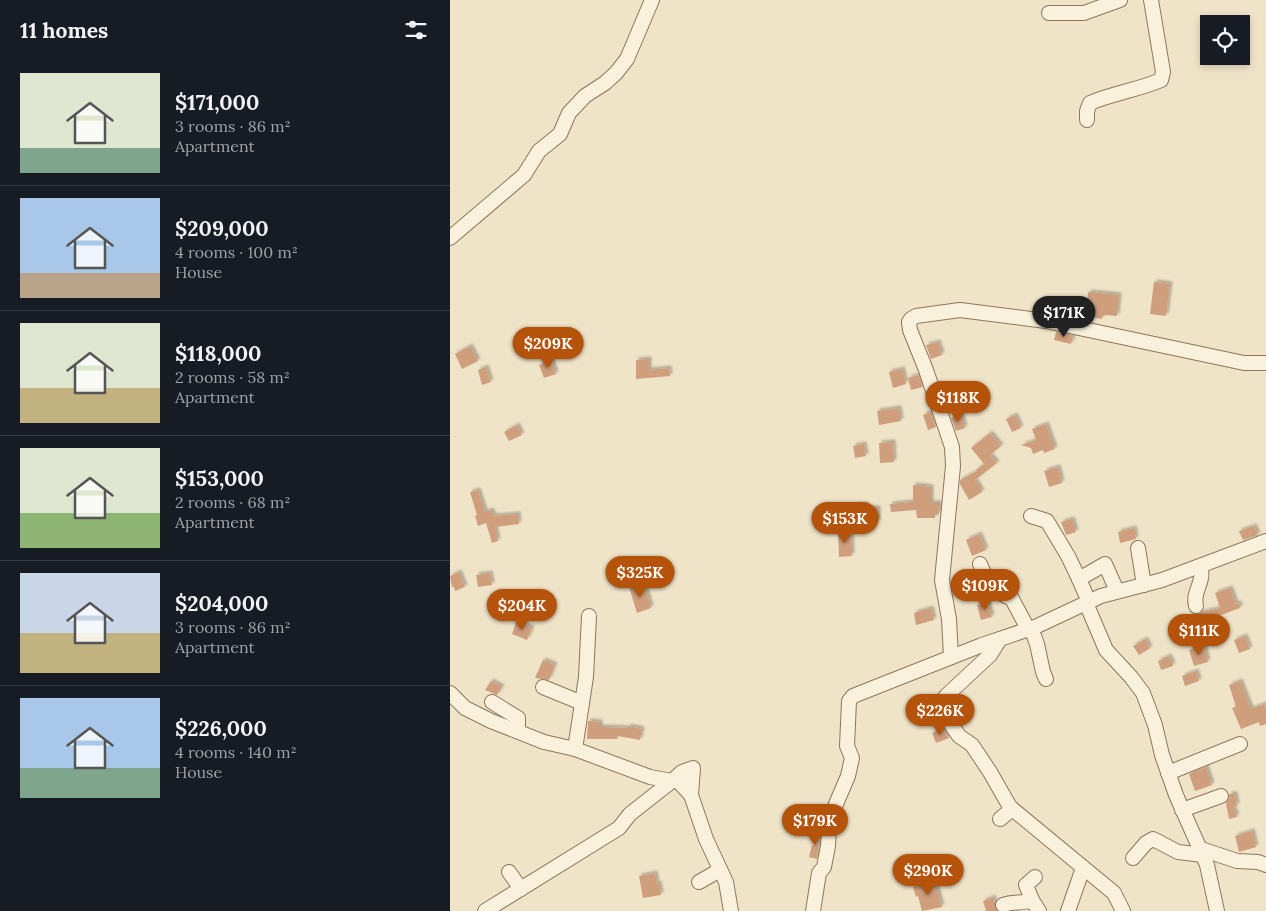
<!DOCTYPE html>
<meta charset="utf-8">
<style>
body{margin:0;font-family:Lora,serif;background:#242831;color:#f1f3f6;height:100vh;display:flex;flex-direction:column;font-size:19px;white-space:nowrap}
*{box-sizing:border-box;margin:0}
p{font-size:16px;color:#9ea1a6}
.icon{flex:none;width:28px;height:28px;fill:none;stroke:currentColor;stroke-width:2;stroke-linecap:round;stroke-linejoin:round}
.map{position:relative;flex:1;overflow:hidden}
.drawer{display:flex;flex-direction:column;background:#171b24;width:450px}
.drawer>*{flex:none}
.controls{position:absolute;left:750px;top:15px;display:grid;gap:10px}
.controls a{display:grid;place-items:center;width:50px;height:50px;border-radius:0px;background:#171b24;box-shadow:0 2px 8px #0003;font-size:25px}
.price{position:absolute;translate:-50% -42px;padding:0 11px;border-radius:18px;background:#b45309;color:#fff;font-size:16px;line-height:32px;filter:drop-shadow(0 1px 2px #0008)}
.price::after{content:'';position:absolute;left:50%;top:30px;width:15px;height:11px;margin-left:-8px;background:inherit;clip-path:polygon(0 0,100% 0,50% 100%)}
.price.current{background:#222;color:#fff}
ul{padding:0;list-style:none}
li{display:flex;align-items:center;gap:15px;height:125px;padding:0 20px}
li+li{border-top:1px solid #363941}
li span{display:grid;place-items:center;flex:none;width:140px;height:100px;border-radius:0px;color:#555}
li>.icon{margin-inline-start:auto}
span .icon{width:60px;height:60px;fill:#fffc;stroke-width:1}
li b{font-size:21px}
h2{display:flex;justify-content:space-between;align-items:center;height:60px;padding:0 20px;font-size:21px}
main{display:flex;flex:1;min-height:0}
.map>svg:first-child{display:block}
.building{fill:#cf9f7d;filter:url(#shadow)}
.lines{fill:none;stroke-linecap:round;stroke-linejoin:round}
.minor-casing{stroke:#8d765c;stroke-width:16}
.minor{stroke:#faf1dc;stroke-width:14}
</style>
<main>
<section class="drawer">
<h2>11 homes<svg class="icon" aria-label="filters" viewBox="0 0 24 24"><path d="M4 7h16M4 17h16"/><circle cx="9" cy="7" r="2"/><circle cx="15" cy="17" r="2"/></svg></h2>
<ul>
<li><span style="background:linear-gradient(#dfe7d0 75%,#7fa58c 0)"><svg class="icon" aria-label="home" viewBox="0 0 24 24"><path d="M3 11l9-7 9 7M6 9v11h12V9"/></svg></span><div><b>$171,000</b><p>3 rooms · 86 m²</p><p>Apartment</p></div></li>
<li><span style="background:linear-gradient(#a9c7e8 75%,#b9a48a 0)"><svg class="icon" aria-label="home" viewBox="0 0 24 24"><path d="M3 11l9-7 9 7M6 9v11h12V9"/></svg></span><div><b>$209,000</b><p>4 rooms · 100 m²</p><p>House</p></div></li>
<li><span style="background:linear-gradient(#dfe7d0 65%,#c2b280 0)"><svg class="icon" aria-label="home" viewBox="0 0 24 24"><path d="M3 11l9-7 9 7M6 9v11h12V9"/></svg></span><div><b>$118,000</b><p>2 rooms · 58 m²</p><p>Apartment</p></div></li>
<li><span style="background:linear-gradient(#dfe7d0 65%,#8fb573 0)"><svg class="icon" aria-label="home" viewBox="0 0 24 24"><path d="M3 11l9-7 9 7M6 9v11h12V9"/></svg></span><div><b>$153,000</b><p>2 rooms · 68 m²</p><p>Apartment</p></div></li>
<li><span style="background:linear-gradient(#c9d6e8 60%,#c2b280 0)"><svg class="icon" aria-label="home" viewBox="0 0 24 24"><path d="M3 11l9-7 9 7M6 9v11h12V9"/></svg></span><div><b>$204,000</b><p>3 rooms · 86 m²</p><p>Apartment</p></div></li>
<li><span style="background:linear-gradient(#a9c7e8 70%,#7fa58c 0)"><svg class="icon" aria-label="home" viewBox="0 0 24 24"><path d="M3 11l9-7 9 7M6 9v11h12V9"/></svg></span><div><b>$226,000</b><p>4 rooms · 140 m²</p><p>House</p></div></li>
</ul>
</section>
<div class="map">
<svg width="816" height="911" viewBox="0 0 816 911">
<defs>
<filter id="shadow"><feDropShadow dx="2.5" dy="-2.5" stdDeviation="1" flood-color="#0004"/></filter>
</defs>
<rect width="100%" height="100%" fill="#f0e4c8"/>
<!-- building -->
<g class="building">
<polygon points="704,282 720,284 716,316 700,314"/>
<polygon points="638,292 669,295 667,316 654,315 651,319 643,317 644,315 637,314 636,312"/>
<polygon points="606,332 623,336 621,344 604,340"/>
<polygon points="488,342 492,355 481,359 476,345"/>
<polygon points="20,346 28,361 12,369 5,354"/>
<polygon points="199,359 199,370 219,368 220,376 186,379 186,360"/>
<polygon points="102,361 106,374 94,378 89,365"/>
<polygon points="36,367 41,382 32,385 28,370"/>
<polygon points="452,369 456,384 443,388 439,372"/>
<polygon points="469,375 473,387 461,390 458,378"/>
<polygon points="449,408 451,421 429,425 427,411"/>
<polygon points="481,412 486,427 478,430 473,415"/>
<polygon points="511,414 515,428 506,431 501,418"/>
<polygon points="565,415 571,428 562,432 556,419"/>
<polygon points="596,424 605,449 594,453 593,450 583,454 581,448 571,445 586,440 582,429"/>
<polygon points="67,425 72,435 59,441 54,432"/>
<polygon points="540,433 551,446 540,455 547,463 525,480 532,492 519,500 510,484 510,480 527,471 526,470 534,464 521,448"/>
<polygon points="443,442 444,462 430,463 429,443"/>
<polygon points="414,444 416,456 405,458 403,446"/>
<polygon points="608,467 612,483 599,487 594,471"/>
<polygon points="463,485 481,487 481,503 489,503 489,514 485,514 485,518 467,518 466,510 441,512 440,504 463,502"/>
<polygon points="28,490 35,512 41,510 44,516 68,514 69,524 45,527 48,541 42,543 36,523 28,526 25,516 27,515 20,492"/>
<polygon points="407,505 416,505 416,508 428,508 428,522 407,525"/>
<polygon points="622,519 626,532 616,535 611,522"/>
<polygon points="804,526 808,535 793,540 789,531"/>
<polygon points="684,528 686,539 670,543 668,532"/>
<polygon points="388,532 401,532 402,556 389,557"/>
<polygon points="529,534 536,550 522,556 516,540"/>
<polygon points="9,572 15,587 5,591 4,587 2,587 0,576"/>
<polygon points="40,573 42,585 28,587 26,575"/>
<polygon points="194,583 201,608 187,613 179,587"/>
<polygon points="780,588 786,604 789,603 790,608 763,618 764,621 761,622 762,630 752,632 750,624 748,625 745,614 770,608 765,593"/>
<polygon points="538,602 542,617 531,620 527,605"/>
<polygon points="481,608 484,620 466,625 464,613"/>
<polygon points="66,622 82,628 77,640 62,634"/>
<polygon points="795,636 800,649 789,653 784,640"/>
<polygon points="695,639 700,648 689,655 683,646"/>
<polygon points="754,646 758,662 744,666 739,650"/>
<polygon points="719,656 723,666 711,670 708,661"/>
<polygon points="93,660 105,665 99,680 85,678"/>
<polygon points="746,671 749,681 735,686 732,676"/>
<polygon points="41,681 52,687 47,695 35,690"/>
<polygon points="790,681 801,709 814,704 816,710 816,724 810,726 809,722 791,729 782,708 786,707 779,685"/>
<polygon points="138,721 150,722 150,727 178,728 178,726 192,729 190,740 168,736 167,739 137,739"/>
<polygon points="494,729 499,738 486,743 482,733"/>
<polygon points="756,767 762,785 745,791 739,774"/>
<polygon points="779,794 785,794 787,806 783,807 787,817 779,819 776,803 779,798"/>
<polygon points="366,830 370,831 367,859 359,857 362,845 364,846"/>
<polygon points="802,831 806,847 789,852 785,836"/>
<polygon points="205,873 207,884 209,883 211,895 193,898 189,876"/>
<polygon points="485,882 492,907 472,911 468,896 466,897 463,887"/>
<polygon points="543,897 547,911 536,911 533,901"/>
</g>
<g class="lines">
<!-- minor casing -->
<g class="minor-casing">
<g id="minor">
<polyline points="599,13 634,13 670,0"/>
<path d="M637 120V111L640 103C663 93 688 90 711 80L713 72 701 0"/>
<polyline points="0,238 74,175 89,151 110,134 119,113 135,96 155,83 166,73 177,59 202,0"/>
<polyline points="581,516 597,521 618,556 629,579"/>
<polyline points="688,548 694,585"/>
<polyline points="530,564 538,582 552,594 562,599 578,629"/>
<polyline points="639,602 629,579 655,564 667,591"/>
<polyline points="636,603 656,650 681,677 693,693 705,725 712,755 726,795 757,865 767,911"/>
<path d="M746 606C743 595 749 589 751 578 752 575 751 570 751 566"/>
<polyline points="581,628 587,644 593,672 596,679"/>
<polyline points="550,639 540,655 497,695 493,700 493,712 509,736 522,745 540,772 560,807 664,893 673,911"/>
<polyline points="501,657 499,619 492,580 503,466 502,447 476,370 460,330 459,322 461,319 466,316 510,310 596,321 794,363 816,363"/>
<polyline points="93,687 132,703"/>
<polyline points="0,693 15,708 41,721 94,742 125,749 200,777 222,781 232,772 243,768 241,795"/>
<polyline points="42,702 68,718 68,731"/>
<polyline points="125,749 136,677 139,616"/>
<polyline points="718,773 790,744"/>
<polyline points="732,810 771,796"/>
<polyline points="550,819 562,809"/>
<polyline points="751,849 787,861 808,862 816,865"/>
<polyline points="683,858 696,843 703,839 728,852 753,855"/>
<polyline points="59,872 71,889"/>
<polyline points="249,882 270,870"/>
<polyline points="582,900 576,885 585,877"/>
<path d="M553 905C563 901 573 904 582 900L589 911"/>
<polyline points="35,911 169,828 180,814 222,781 228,781 241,795 256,839 276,882 281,911"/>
<polyline points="363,911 369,873 374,867 378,846 379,827 383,811 398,776 402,758 397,746 399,701 403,696 532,645 585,627 651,596 712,580 816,541"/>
<polyline points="618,911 633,868"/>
</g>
</g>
<!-- minor -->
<use href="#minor" class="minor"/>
</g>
</svg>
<div class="controls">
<a><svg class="icon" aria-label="locate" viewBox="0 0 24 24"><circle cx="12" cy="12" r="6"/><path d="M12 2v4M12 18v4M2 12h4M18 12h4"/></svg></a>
</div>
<b class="price current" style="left:614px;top:338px">$171K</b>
<b class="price" style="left:98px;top:369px">$209K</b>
<b class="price" style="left:508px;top:423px">$118K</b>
<b class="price" style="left:395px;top:544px">$153K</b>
<b class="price" style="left:190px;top:598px">$325K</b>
<b class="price" style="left:535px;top:611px">$109K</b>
<b class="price" style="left:72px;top:631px">$204K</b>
<b class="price" style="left:749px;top:656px">$111K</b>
<b class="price" style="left:490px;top:736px">$226K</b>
<b class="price" style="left:365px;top:846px">$179K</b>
<b class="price" style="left:478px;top:896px">$290K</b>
</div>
</main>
